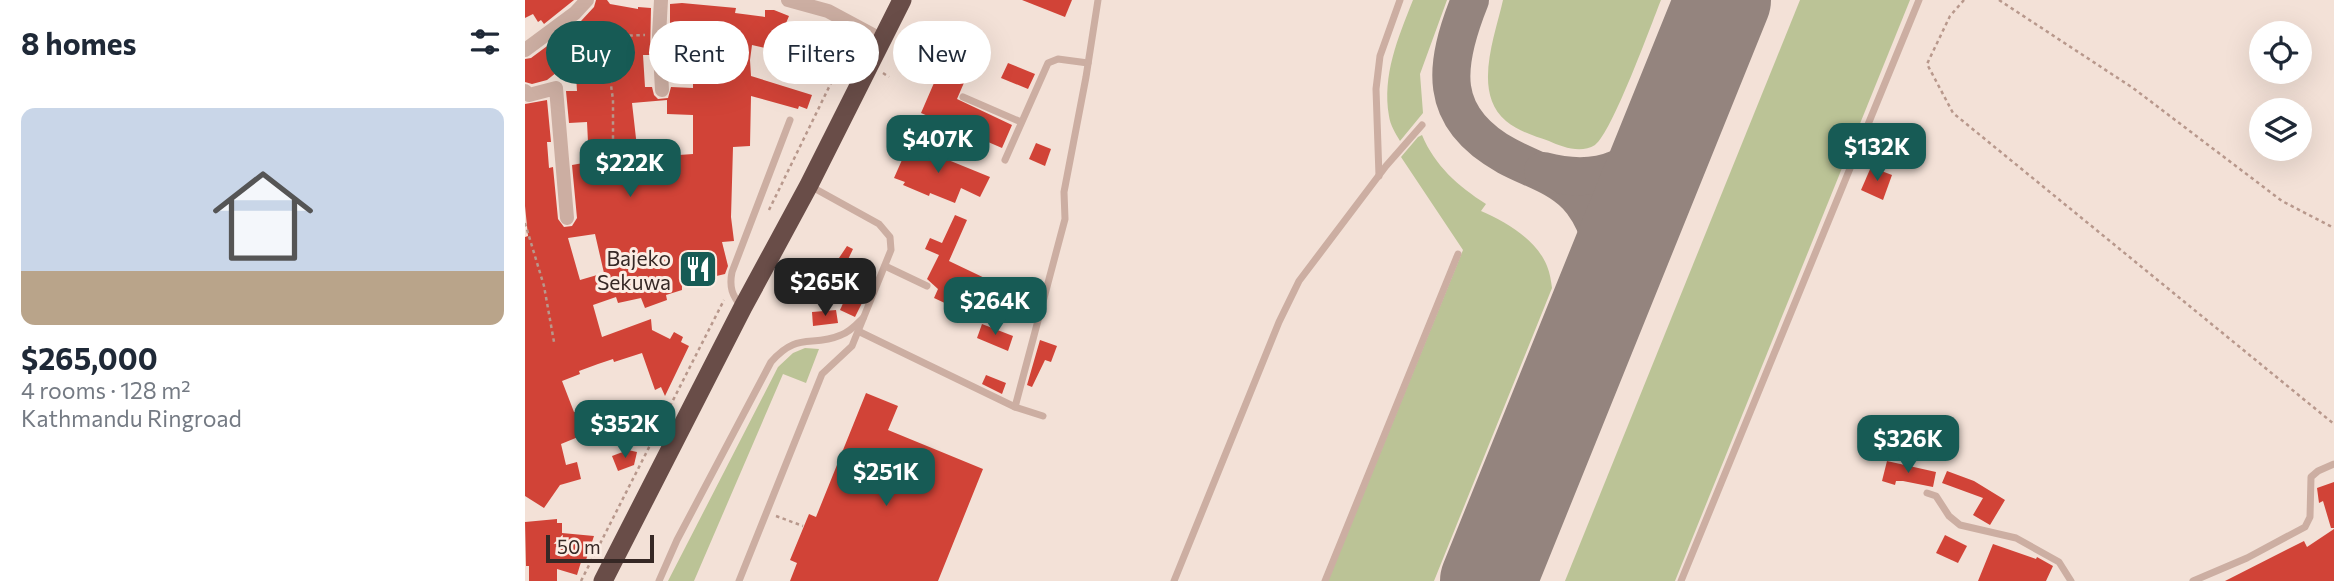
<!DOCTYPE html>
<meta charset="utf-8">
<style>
body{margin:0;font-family:Commissioner,sans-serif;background:#f2f2f3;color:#1f2937;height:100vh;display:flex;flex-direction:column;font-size:26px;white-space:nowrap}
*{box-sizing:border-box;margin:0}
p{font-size:23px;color:#747a83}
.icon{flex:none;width:38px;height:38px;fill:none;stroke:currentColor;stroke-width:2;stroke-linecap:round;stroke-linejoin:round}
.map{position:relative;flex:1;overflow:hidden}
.details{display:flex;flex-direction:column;background:#fff;width:525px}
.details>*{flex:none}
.top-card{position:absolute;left:21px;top:21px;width:665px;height:63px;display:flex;gap:14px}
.buttons{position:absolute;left:1724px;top:21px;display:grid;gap:14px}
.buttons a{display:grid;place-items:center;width:63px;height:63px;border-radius:50%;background:#fff;box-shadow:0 7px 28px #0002;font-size:35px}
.scale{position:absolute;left:21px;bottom:18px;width:108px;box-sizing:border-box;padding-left:7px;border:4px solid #362825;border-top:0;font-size:19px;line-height:24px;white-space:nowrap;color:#362825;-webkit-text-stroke:5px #fbece3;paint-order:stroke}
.price{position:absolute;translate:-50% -60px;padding:0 16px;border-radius:14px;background:#175b55;color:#fff;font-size:23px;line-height:46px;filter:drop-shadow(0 2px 4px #0008)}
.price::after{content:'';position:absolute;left:50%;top:42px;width:21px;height:16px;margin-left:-10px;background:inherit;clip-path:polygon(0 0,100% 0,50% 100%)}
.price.active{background:#222;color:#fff}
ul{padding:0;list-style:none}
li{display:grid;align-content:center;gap:14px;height:371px;padding:0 21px}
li+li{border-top:2px solid #e0e1e3}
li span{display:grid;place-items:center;height:217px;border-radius:14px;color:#555}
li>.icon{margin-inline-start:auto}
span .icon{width:126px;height:126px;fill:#fffc;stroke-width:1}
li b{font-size:30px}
h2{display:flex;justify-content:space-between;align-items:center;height:84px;padding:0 21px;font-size:30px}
.pill{padding:0 24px;border-radius:32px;background:#fff;box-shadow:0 7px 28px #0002;font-size:24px;line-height:63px}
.pill.active{background:#175b55;color:#fff}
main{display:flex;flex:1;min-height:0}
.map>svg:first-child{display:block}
.green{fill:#bbc396}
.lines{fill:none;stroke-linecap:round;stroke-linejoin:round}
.taxiway{stroke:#94847e;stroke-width:38}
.runway{stroke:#94847e;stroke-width:96}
.building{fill:#d14337;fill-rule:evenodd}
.path{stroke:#b8988c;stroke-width:2.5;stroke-dasharray:3.5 3.5;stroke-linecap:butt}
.service{stroke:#ccaea2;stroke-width:7}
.minor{stroke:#ccaea2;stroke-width:14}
.trunk{stroke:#694d48;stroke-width:19}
.labels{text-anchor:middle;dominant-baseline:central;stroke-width:6;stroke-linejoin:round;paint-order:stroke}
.poi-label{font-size:21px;fill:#362825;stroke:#fbece3;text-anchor:end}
</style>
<main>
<section class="details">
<h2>8 homes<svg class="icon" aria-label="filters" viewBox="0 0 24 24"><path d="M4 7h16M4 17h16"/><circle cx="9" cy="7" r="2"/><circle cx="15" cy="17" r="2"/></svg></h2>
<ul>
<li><span style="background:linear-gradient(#c9d6e8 75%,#b9a48a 0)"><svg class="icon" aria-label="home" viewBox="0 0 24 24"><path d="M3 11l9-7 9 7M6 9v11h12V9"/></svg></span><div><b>$265,000</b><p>4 rooms · 128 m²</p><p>Kathmandu Ringroad</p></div></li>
</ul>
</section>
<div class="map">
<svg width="1809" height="581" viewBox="0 0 1809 581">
<rect width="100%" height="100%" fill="#f3e1d7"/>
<!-- green -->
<g class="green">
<path d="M888 0H922L895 74 898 113 875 141C871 134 865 125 864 116 857 75 873 38 888 0Z"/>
<path d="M978 0H1136C1126 25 1087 133 1070 145 1056 154 1037 147 1024 141 1009 136 993 131 981 121 947 93 970 36 978 0Z"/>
<polygon points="1275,0 1385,0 1150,581 1040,581"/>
<path d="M897 135C910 166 933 186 961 204L956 211C981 222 1011 239 1022 266 1025 273 1026 281 1027 288L909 581H803L938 250 876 157 893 137Z"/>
<polygon points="280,348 294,349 281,383 258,374 169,581 143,581 253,367 268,353"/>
</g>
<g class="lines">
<!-- taxiway -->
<g class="taxiway">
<path d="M945 0C919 65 911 117 982 156 1006 169 1031 175 1051 195 1072 217 1079 248 1085 278"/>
<path d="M1018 171C1079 187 1113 166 1150 119"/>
</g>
<!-- runway -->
<polyline class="runway" points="963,581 1198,0"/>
</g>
<!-- building -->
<g class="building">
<polygon points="0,0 49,0 19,24 16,20 13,22 8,14 0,18"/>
<path d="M71 0H82L85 4 113 9V7L126 8 125 55H118L120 87H127L129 95 133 99 143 98 146 87 168 88V63H145V4L157 3 211 8 210 13 240 17V10H249L264 16 256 35 261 36 257 52 227 45 225 60 226 76 287 95 282 109 274 106 273 109 226 96 225 146 208 147 206 217 209 241 197 242 203 266 200 274 157 284V290L141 295 142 300 120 308 116 298 93 303 91 297 68 305 77 337 126 319 127 330 145 339 149 332 158 337 156 342 164 346 140 396 136 387 130 390 117 353 89 362 88 359 73 364 54 371 55 374 37 381 49 412H52L58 435 36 444 41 465 52 462 56 479 35 485 19 508 0 496V237L3 236 0 206V104L22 100 26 142H22L24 168 28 167 33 219 39 227 47 226 52 218 47 165 64 162 62 122 44 123 41 91H52L50 58 22 80 7 84 0 82V59L6 58 56 21 69 7ZM81 30 101 56 73 60 61 45ZM142 100V114L168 115V154L126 157 125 155 113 156 107 103ZM70 234 79 273 55 280 43 238Z"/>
<polygon points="497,0 547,0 540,17"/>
<polygon points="428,39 453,50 432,99 487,125 477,148 396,113"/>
<polygon points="483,63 510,74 503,89 476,78"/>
<polygon points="511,143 526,149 520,166 504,159"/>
<polygon points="384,144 465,177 455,197 436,188 430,203 405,193 404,196 378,185 380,182 369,178"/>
<polygon points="1346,167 1367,175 1358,200 1336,190"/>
<polygon points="430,215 442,220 424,261 468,282 452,318 409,298 413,289 402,279 414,255 400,249 405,238 417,243"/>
<polygon points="322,246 328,249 318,270 324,274 317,285 302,276"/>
<polygon points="324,290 340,297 330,317 315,310"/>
<polygon points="311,310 313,323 288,326 287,312"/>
<polygon points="457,324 488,336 483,351 452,338"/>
<polygon points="515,340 532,346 526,362 520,360 507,387 502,385"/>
<polygon points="461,375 481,383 477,394 457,384"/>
<polygon points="341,393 373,406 363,430 458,469 413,581 265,581 272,563 265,560 284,514 291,517"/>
<polygon points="103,450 112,452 109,465 93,471 87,456"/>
<polygon points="1362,461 1411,472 1408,487 1378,481 1371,481 1370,485 1357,481"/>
<polygon points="1422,471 1449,481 1480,500 1465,525 1448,515 1458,498 1417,483"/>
<polygon points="1809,482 1809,528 1806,528 1798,501 1794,503 1792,488"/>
<polygon points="32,519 32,523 37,523 37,533 69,536 60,563 56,562 52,575 32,569 32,581 4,581 4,566 1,566 0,522"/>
<polygon points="1809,529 1809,581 1700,581 1779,541 1782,547"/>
<polygon points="1420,535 1442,546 1433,563 1411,553"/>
<polygon points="1468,544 1511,559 1512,557 1528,566 1521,581 1453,581"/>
</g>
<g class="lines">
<!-- path -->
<g class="path">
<polyline points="1439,0 1425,16 1402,64 1428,113 1809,424"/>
<polyline points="1474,0 1608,88 1757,201 1809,228"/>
<polyline points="358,73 364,77"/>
<polyline points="94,166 88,141 88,100 84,70 84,53 89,36 120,35"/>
<polyline points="244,210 327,40"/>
<polyline points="0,223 19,286 29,342"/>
<polyline points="251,516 278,526"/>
<polyline points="56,581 199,300"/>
</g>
<!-- service -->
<g class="service">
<polyline points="438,97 496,122"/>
<polyline points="480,160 523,63 533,59 563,63"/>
<polyline points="854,176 851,89 855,56 875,0"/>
<polyline points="360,266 402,286"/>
<path d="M217 307C207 296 204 287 207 272L265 120"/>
<polyline points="335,332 490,407 518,416"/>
<polyline points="490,407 540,219 539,192 561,77 573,0"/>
<polyline points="1402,493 1411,496 1424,516 1435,525 1491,538 1534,562 1546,581"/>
<path d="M134 581 152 540 246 362C273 331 286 348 316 335 325 332 332 324 338 318"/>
<polyline points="214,581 297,374 327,346 366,250 365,237 354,224 287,187"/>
<polyline points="649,581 754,322 774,281 861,166 897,125"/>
<polyline points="800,581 933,254"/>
<polyline points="1156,581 1394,0"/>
<polyline points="1668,581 1722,558 1780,527 1785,517 1786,477 1793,471 1809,464"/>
</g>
<!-- minor -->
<g class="minor">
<polyline points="136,0 134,35 137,90"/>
<polyline points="263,0 303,11 357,40"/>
<polyline points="0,50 50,13 62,0"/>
<polyline points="0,91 4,95 31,88 42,218"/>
</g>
<!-- trunk -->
<polyline class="trunk" points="78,581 218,307 284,185 377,0"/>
</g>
<!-- icons -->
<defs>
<g id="restaurant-square" transform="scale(2.0125)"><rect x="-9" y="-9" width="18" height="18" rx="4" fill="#175b55" stroke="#fbece3"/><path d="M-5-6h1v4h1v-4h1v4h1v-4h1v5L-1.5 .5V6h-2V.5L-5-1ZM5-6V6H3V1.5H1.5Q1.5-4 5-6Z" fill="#fff"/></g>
</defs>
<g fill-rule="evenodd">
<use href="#restaurant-square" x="173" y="269"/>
</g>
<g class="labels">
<!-- poi labels -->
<g class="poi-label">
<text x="146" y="257">Bajeko<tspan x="146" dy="24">Sekuwa</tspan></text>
</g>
</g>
</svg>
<div class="buttons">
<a><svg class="icon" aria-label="locate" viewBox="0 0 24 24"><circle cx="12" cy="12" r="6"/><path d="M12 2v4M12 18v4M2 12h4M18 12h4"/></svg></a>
<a><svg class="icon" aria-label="layers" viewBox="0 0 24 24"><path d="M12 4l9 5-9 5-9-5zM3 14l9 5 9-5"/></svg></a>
</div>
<div class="scale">50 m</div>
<b class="price" style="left:413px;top:175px">$407K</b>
<b class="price" style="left:1352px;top:183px">$132K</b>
<b class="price" style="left:105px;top:199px">$222K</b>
<b class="price active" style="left:300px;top:318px">$265K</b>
<b class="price" style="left:470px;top:337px">$264K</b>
<b class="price" style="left:100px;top:460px">$352K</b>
<b class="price" style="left:1383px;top:475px">$326K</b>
<b class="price" style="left:361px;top:508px">$251K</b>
<div class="top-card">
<a class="pill active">Buy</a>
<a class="pill">Rent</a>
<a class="pill">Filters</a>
<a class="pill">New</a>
</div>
</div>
</main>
